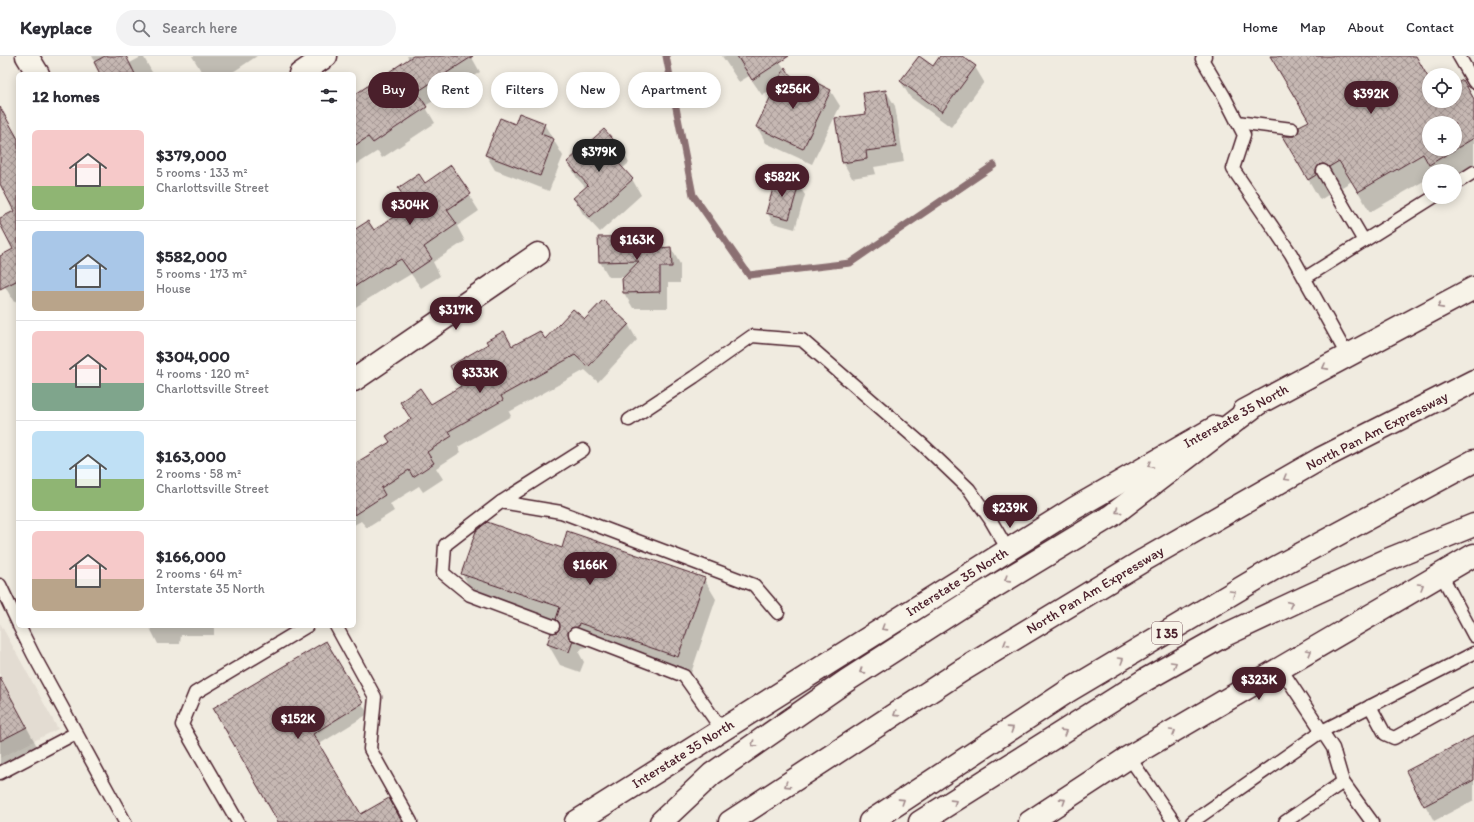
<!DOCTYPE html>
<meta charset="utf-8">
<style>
body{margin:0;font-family:Itim,sans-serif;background:#f2f2f3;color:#2b2b33;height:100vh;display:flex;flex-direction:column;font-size:15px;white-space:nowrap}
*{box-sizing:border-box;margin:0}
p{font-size:13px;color:#7c7c81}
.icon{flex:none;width:22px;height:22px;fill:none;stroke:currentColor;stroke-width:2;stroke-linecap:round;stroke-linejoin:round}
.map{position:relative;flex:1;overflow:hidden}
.side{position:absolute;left:16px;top:16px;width:340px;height:556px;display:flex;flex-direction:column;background:#fff;border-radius:6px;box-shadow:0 2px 10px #0003}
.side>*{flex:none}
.banner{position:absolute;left:368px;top:16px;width:380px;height:36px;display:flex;gap:8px}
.buttons{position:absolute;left:1422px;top:12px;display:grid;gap:8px}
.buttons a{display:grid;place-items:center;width:40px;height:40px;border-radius:50%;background:#fff;box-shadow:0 2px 10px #0003;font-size:20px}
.price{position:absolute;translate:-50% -34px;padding:0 9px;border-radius:14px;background:#4a1f2b;color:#fff;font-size:13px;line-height:26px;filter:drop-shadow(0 1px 2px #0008)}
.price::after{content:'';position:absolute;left:50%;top:24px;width:12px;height:9px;margin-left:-6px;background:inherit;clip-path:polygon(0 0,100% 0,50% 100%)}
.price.current{background:#222;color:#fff}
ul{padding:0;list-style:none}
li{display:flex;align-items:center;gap:12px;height:100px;padding:0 16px}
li+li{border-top:1px solid #e1e1e2}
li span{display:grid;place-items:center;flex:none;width:112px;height:80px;border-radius:6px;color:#555}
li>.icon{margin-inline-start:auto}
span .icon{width:48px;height:48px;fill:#fffc;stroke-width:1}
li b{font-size:17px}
h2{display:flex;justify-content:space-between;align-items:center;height:48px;padding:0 16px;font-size:17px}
.pill{padding:0 14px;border-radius:18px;background:#fff;box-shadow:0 2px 10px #0003;font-size:14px;line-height:36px}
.pill.current{background:#4a1f2b;color:#fff}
header{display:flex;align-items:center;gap:24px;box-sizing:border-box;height:56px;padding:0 20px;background:#fff;border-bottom:1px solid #e1e1e2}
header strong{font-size:19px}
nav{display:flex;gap:22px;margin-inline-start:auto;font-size:14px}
.search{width:280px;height:36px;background:#f2f2f3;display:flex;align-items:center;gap:10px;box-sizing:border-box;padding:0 14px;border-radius:22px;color:#7c7c81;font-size:15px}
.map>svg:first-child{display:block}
.built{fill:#e3dcd2}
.shadow{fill:#0003;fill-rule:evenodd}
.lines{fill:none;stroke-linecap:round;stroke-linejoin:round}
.stream{stroke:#8b6f72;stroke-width:7}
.building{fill:url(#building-cross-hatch);stroke:#4a1f2b;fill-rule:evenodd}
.service-casing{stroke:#4a1f2b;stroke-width:15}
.minor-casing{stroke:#4a1f2b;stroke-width:25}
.secondary-casing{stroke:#4a1f2b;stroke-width:25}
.motorway-casing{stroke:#4a1f2b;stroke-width:25}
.service{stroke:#f7f3e8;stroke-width:12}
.minor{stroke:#f7f3e8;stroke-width:22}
.secondary{stroke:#f7f3e8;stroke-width:22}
.motorway{stroke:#f7f3e8;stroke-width:22}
.oneway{stroke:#a0898a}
.labels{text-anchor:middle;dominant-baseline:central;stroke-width:3;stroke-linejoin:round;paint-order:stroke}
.shield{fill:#f7f3e8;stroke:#7e5f64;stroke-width:1}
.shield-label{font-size:13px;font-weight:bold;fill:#4a1f2b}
.street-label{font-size:14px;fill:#4a1f2b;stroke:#f7f3e8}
</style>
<header>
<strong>Keyplace</strong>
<div class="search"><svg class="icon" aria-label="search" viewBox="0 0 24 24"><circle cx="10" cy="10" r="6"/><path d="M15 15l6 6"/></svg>Search here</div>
<nav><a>Home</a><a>Map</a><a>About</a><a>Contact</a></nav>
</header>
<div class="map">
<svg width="1474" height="766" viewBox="0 0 1474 766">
<defs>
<pattern id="building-cross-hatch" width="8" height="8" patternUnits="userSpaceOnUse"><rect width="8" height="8" fill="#c6b8b3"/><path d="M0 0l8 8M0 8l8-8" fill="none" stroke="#a39592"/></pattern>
</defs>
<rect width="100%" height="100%" fill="#f0ebe0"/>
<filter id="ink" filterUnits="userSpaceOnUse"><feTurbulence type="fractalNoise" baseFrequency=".025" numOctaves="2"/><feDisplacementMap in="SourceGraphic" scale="8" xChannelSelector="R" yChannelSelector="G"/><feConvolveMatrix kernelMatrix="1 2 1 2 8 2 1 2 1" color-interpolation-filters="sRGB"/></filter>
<g filter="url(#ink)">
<!-- built -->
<polygon class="built" points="0,567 58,673 0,702"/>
<!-- shadow -->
<g class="shadow">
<polygon points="92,0 126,0 130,7 143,0 153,18 102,18"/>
<polygon points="192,0 257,0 230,18 203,18"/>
<polygon points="407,0 471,0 480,16 425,50 435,67 382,102 378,95 354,110 354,40 409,4"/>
<polygon points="722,0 776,0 802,39 830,34 840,50 812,108 766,87 757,71 778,29 762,39 749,20 739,26"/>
<polygon points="941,0 961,0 975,11 984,26 951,71 910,41 901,26 933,12"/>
<path d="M1271 0H1414L1429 25V45H1455V29L1474 45V110L1455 121V115H1429V122L1370 156 1352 125 1342 131 1336 128 1330 129 1327 136 1328 139 1320 144 1284 81H1296L1310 65ZM1429 67H1455V93H1429Z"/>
<polygon points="886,35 895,50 904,106 874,111 876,118 852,122 843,106 867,58"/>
<polygon points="0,63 18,84 18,244 14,246 0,222 0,201 15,193 0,166 0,163 15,155 0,126"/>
<polygon points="544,68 563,100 549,135 495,114 486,99"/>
<polygon points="620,91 629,107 622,113 632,123 641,139 600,176 583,158 574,142 586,132 577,122 568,106"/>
<polygon points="451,111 479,155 457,170 465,185 433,206 440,220 421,232 411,218 396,227 395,226 354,252 354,175 374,175 410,151 399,133 425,128"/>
<polygon points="798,129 805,139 795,173 773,167 767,156"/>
<polygon points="658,181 665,192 671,192 680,208 680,227 668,227 668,252 633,252 624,237 626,221 609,221 600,206"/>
<polygon points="585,265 628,268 637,284 598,326 585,314 509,356 511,360 458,391 461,396 436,412 443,423 423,436 419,430 390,448 394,455 367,472 361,465 354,469 354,409 391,386 411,364 401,346 431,349 462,330 512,291 545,284"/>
<polygon points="562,493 704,523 716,543 690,620 591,587 589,591 582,592 579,597 584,606 580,616 560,609 548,588 561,572 559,567 474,538 462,518"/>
<polygon points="149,570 214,570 214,579 181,579 180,588 158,588"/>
<polygon points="326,586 368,658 318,689 361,759 402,766 279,766"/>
<polygon points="0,622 38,692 0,712"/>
<polygon points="1474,681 1474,744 1434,765 1425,749"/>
</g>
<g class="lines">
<!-- stream -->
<polyline class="stream" points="666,0 693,139 749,219 850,207 994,109"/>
</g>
<!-- building -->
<g class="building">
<polygon points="105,0 126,0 135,18 100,18 94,6"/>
<polygon points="413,0 473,0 417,36 427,51 373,87 368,81 354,90 354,39"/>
<polygon points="737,0 789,0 752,24"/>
<polygon points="919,0 933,10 940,0 962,0 976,10 942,56 900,25"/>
<path d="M1270 0H1416L1429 23V45H1455V28L1463 24 1474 43V82L1429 109 1423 98 1358 136 1339 105 1329 111 1323 108 1319 109 1316 115V119L1308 124 1282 80H1295L1299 74V70L1309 65ZM1429 67H1455V93H1429Z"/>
<polygon points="785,11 802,37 809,23 831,34 803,93 756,71"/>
<polygon points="886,34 896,91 866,95 867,103 842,107 835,62 866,58 863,37"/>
<polygon points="0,51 18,83 18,224 0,233 0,200 13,193 0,168 0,162 14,155 0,128"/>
<polygon points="519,57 545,67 541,78 554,83 540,120 485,99 500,62 515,68"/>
<polygon points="604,73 620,91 611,99 633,123 590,161 573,142 588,129 567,106"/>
<polygon points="451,109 471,138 447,154 457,168 424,191 432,203 411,217 401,203 386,212 385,211 354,231 354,174 368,165 374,174 410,150 398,132 419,118 425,127"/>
<polygon points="776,122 799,128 789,163 766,157"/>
<polygon points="659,180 659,192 671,191 672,211 660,211 660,236 623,237 622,223 639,205 599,206 598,181"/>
<polygon points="603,244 629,268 588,311 575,299 501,340 503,344 449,375 452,380 427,396 434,407 413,421 409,414 381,432 385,439 354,459 354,408 390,386 386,380 411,363 400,346 420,332 431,348 461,330 450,310 488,288 486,285 504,275 512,290 540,275 545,283 573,253 585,263"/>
<polygon points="487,466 562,492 567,475 705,522 678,601 579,567 578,571 571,572 568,576 569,582 573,585 569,596 547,588 551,577 557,576 560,572 559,566 556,563 560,551 461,518 476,475"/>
<polygon points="326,585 363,647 313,678 361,758 389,742 402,766 278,766 213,652"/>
<polygon points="0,621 27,671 0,685"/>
<polygon points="1474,680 1474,724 1424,750 1406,715"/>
</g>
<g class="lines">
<!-- service casing -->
<g class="service-casing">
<g id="service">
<polyline points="1205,0 1202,3 1224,40 1244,79 1233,113 1291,198 1347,299"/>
<polyline points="1459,0 1474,26"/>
<polyline points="1237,66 1292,73"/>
<polyline points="1323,115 1364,185"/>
<polyline points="1455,128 1474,116"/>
<polyline points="1305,222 1434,141"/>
<polyline points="629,364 694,321 752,280 802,284 923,389 969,433 990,463 1008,494"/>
<polyline points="501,446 561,456 754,529 778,557"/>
<polyline points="1441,518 1474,580"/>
<polyline points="0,529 18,567"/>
<polyline points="19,570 33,598 125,766"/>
<polyline points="336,570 375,641 370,693 411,766"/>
<polyline points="553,570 470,539 443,517 445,489 501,446 583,394"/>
<polyline points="575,578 684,620 722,674"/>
<polyline points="1281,613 1333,692 1343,726 1372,766"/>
<polyline points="1370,650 1385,678 1394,682 1474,638"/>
<polyline points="1129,701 1174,766"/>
<polyline points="0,717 76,677"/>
<polyline points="238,766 182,669 195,637 307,570"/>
<polyline points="1192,766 1322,675 1474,597"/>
<polyline points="1285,766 1343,726"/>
</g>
</g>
<!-- minor casing -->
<g class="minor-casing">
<g id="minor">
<polyline points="27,0 38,18"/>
<polyline points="300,18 326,0"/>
<polyline points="354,324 538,198"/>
</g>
</g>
<!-- secondary casing -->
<g class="secondary-casing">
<g id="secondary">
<polyline points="1244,355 1474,232"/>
<polyline points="576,766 1075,452 1216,371"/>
<polyline points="1030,766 1129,701 1474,499"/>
</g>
</g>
<!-- motorway casing -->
<g class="motorway-casing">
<g id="motorway">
<polyline points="661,766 712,718 846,625 964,549 1111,460 1260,346"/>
<polyline points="730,766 961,615 1144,504 1320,403 1474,325"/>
<polyline points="870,766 1068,635 1275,512 1474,405"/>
<polyline points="920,766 1145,624 1225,579 1304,542 1387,504 1474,469"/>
</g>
</g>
<!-- service -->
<use href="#service" class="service"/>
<!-- minor -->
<use href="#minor" class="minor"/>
<!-- secondary -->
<use href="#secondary" class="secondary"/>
<!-- motorway -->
<use href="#motorway" class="motorway"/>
</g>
<!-- one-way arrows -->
<defs><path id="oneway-chevron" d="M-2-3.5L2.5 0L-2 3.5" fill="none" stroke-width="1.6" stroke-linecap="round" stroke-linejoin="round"/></defs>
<g class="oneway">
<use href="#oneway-chevron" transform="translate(1440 250) rotate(152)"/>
<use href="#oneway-chevron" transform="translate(1325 311) rotate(152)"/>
<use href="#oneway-chevron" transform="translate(1150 409) rotate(150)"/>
<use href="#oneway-chevron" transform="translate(1286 422) rotate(150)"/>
<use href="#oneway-chevron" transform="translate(1118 455) rotate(143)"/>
<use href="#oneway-chevron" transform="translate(1007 523) rotate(148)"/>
<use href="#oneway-chevron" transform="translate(1421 530) rotate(-31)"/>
<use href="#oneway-chevron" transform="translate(1233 537) rotate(-31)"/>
<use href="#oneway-chevron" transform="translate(1290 548) rotate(-25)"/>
<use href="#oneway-chevron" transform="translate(884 572) rotate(148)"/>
<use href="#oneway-chevron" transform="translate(1006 588) rotate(149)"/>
<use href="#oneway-chevron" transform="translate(1309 596) rotate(-31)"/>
<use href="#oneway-chevron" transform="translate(1121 604) rotate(-31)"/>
<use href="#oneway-chevron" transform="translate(1174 608) rotate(-30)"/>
<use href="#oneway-chevron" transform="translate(862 615) rotate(147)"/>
<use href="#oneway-chevron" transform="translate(896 658) rotate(147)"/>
<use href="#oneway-chevron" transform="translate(1011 673) rotate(-33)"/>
<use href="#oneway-chevron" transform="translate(1064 676) rotate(-32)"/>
<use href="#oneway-chevron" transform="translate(1173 676) rotate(-30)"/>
<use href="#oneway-chevron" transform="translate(754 688) rotate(145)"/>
<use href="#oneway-chevron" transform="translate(787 729) rotate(147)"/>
<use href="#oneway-chevron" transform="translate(902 745) rotate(-33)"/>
<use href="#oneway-chevron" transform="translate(1063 745) rotate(-33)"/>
<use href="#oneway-chevron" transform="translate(954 746) rotate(-32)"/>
</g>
</g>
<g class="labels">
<!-- shield labels -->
<rect class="shield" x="1152" y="566" width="30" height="22" rx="3"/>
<g class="shield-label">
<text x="1167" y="577">I 35</text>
</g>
<!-- street labels -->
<g class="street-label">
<text transform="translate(1236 360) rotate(-29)">Interstate 35 North</text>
<text transform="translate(1377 375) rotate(-27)">North Pan Am Expressway</text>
<text transform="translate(957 526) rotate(-32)">Interstate 35 North</text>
<text transform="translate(1095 534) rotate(-31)">North Pan Am Expressway</text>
<text transform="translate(683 698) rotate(-32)">Interstate 35 North</text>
</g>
</g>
</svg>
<div class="buttons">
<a><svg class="icon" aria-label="locate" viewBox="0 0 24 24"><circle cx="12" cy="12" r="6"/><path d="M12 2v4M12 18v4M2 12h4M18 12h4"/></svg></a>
<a>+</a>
<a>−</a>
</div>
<b class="price" style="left:793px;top:54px">$256K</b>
<b class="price" style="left:1371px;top:59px">$392K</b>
<b class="price current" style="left:599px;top:117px">$379K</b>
<b class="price" style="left:782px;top:142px">$582K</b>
<b class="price" style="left:410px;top:170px">$304K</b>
<b class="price" style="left:637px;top:205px">$163K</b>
<b class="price" style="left:456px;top:275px">$317K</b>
<b class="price" style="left:480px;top:338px">$333K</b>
<b class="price" style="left:1010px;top:473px">$239K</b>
<b class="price" style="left:590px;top:530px">$166K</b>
<b class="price" style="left:1259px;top:645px">$323K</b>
<b class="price" style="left:298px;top:684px">$152K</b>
<div class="banner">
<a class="pill current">Buy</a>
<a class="pill">Rent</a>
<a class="pill">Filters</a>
<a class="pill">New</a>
<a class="pill">Apartment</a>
</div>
<section class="side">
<h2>12 homes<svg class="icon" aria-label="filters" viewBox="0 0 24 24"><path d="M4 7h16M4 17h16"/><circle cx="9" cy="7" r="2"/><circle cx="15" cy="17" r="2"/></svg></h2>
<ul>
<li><span style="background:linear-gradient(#f6c9c9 70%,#8fb573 0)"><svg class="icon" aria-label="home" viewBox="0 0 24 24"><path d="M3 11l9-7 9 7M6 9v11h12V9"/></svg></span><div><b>$379,000</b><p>5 rooms · 133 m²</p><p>Charlottsville Street</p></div></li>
<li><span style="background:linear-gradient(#a9c7e8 75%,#b9a48a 0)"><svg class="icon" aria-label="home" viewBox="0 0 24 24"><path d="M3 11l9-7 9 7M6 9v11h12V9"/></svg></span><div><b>$582,000</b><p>5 rooms · 173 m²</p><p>House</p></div></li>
<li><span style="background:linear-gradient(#f6c9c9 65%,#7fa58c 0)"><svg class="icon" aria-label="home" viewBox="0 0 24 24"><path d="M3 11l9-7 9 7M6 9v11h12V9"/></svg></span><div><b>$304,000</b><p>4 rooms · 120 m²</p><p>Charlottsville Street</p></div></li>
<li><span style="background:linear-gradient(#bfe0f5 60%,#8fb573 0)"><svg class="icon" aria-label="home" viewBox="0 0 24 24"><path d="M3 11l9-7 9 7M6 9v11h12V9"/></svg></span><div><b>$163,000</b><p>2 rooms · 58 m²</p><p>Charlottsville Street</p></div></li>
<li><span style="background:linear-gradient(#f6c9c9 60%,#b9a48a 0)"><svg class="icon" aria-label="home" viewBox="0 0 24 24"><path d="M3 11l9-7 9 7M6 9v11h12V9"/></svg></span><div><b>$166,000</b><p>2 rooms · 64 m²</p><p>Interstate 35 North</p></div></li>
</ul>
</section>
</div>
